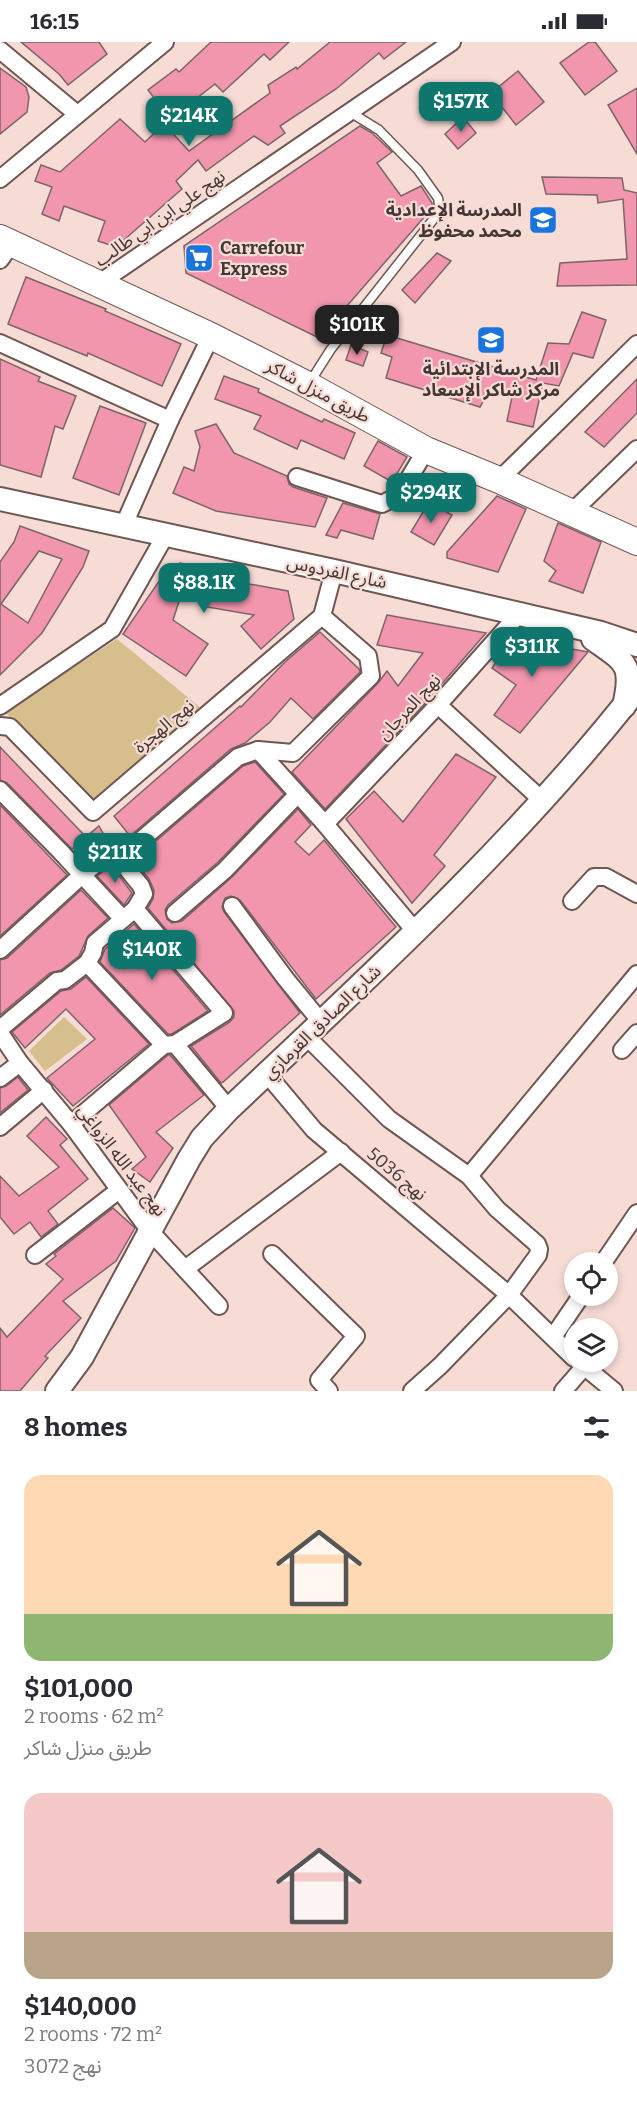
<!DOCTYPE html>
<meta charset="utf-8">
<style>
body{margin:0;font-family:Bitter,"Noto Sans Arabic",serif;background:#f2f2f3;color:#2b2b33;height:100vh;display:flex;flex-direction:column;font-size:22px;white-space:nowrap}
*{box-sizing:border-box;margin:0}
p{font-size:20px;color:#7c7c81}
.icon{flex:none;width:33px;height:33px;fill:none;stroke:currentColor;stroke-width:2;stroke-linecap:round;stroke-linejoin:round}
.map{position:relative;height:1349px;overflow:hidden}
.panel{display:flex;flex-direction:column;background:#fff;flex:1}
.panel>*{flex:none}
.controls{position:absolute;left:564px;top:1210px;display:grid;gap:12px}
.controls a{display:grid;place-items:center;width:54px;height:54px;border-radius:50%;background:#fff;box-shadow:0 3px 9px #0003;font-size:30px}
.price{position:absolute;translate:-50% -51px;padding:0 14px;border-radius:12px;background:#0f766e;color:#fff;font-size:20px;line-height:39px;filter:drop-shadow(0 2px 3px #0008)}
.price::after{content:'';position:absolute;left:50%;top:36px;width:18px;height:14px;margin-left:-9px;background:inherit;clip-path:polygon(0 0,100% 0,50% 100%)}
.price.current{background:#222;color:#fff}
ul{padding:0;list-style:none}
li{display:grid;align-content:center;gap:12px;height:318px;padding:0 24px}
li span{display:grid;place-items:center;height:186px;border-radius:18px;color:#555}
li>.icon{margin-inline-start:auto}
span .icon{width:108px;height:108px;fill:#fffc;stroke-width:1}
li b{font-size:26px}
h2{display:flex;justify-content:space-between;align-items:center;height:72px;padding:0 24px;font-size:26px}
.status{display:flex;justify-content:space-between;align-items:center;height:42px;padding:0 30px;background:#fff;direction:ltr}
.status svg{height:16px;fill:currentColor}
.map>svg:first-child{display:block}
.green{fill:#d7bf8d}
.building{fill:#f296ad;stroke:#7d6469;stroke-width:1.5;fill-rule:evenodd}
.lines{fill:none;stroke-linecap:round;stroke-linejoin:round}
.lane-casing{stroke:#6e5752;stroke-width:11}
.street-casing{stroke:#6e5752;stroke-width:20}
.secondary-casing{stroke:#6e5752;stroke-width:26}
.primary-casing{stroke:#6e5752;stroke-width:28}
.lane{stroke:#fff;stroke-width:8}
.street{stroke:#fff;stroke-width:16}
.secondary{stroke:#fff;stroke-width:22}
.primary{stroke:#fff;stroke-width:26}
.labels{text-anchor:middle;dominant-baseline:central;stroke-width:4.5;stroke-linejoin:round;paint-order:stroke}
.poi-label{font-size:18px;font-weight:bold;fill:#423735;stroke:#f7dbd5;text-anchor:end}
.street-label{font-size:18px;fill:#423735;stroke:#f7dbd5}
</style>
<div class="status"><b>16:15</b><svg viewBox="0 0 49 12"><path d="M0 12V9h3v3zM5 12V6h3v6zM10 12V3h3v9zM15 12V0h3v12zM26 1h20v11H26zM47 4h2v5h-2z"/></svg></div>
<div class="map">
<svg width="637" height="1349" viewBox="0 0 637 1349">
<rect width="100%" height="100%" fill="#f7dbd5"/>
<!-- green -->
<g class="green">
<polygon points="117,597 202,667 94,760 5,670"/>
<polygon points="64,975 87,997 45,1029 29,1009"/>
</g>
<!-- building -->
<g class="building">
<polygon points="21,0 99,0 107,12 68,43 59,32"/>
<polygon points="211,0 289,0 270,18 264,12 223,50 215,42 170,77 148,48 176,27 179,30"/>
<polygon points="330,0 406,0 384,17 379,11 336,47 280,84 285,91 268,103 254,94 206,129 198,118 176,139 182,147 116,205 98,199 105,179 64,164 59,179 42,172 52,145 35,139 41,123 60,130 120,77 145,100 164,82 189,109 270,51 268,43 296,25 297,27"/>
<polygon points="589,0 595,0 617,29 585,53 560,21"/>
<polygon points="0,26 26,45 29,55 27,70 0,92"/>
<polygon points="518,29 544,60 516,83 491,51"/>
<polygon points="637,46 637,112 608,63"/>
<polygon points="463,75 476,91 458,107 445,92"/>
<polygon points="360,84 372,91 392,110 377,121 401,154 421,144 432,161 433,165 319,296 186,231 184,204"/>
<polygon points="542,135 622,136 624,148 637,151 637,243 557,244 560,221 627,217 623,157 598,161 597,153 546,152"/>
<polygon points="437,211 451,219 415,261 402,248"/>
<polygon points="26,235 106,267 105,269 181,302 162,344 88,311 87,314 8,282"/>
<polygon points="582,270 606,278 593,316 573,311 559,344 543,341 533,385 507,379 513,350 490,347 480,365 386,336 392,315 381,311 387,293 536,338 548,301 569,302"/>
<polygon points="351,303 368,310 363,324 346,318"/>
<polygon points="0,317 40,335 38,339 76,354 63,387 55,384 41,435 0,423"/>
<polygon points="224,334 259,347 258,350 322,380 324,377 355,391 344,417 301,398 297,407 254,387 261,374 215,357"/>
<polygon points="637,337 637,371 604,405 585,390"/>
<polygon points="100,364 146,381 119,453 73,436"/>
<polygon points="216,382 234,411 287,434 289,442 293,445 327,456 315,485 216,469 173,451 184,425 194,429 200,405 195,389"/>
<polygon points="378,399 407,415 392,440 364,424"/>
<polygon points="497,454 526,467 498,530 447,516 447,510"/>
<polygon points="429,460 452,473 434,503 411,490"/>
<polygon points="343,461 380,472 373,497 341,488 337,496 326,493"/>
<polygon points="558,481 601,500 583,551 549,539 556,529 544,519"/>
<path d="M20 484 89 509 83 525 42 591 0 633V520L14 500ZM39 509 62 517 28 581 1 562Z"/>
<polygon points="180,521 207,529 205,534 288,549 294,577 261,607 241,584 254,573 207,565 209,555 183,547 173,578 208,602 186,634 123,592 166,529"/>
<polygon points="387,573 486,591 420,667 325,767 292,730 378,641 387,629 398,644 423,611 377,603"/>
<polygon points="320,590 359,627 360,630 313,677 291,656 270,680 245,701 231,707 130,794 114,774 240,664 241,665 285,620"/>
<polygon points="512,596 588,610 520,691 494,673 516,643 492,626"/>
<polygon points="0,705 86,795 72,807 7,741 0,738"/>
<polygon points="456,712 496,735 434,813 445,824 412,861 346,777 374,749 403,780"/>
<polygon points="255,720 284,752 218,820 168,863 165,868 167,877 172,881 182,879 232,835 298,767 311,783 295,800 309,813 324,798 396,885 316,957 240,858 231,854 225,856 222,865 224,870 300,971 223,1040 221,1041 191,1004 230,980 234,975 234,969 148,866 153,857 154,848 149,837 134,818 243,724"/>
<polygon points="0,763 67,833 0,894"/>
<polygon points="99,784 108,800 95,809 86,795"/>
<polygon points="111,823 132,851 124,863 97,834"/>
<polygon points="81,848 108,876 88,894 79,914 61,928 50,931 0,973 0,918 7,916"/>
<polygon points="134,882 208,969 172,992 168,992 100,920 105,907"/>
<polygon points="86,935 149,1002 73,1064 47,1036 95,997 66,967 25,1006 12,990 61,949 71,947"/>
<polygon points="168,1013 170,1013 204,1053 156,1090 173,1106 150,1140 132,1127 146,1115 109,1063"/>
<polygon points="18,1035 28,1048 0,1071 0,1046 6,1044"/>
<polygon points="46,1075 67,1097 60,1103 88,1137 48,1169 58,1182 41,1195 30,1180 14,1192 0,1175 0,1134 19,1154 59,1125 27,1094"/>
<polygon points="113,1166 135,1186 116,1219 63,1259 81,1276 45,1314 48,1316 20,1349 0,1349 0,1286 7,1295 63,1237 46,1222 56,1214 54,1212"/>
</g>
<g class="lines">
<!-- lane casing -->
<g class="lane-casing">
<polyline id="lane" points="310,340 331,307 440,169 438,156 418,128 379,88 350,70"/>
</g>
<!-- street casing -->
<g class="street-casing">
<g id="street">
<polyline points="0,8 77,72"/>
<polyline points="0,137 165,0"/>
<polyline points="0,218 12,201"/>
<polyline points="98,242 452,0"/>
<polyline points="0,301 170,378"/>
<polyline points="297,435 382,462 399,453 426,408"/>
<polyline points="499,438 637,302"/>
<polyline points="572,470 637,407"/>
<polyline points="123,485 170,378 211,294"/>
<polyline points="438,663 543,759"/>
<polyline points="0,664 112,587 165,494"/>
<polyline points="0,684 10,685 93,770 322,574 334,529"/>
<polyline points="258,708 325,782 416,890"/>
<polyline points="0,748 60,809 122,876"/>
<polyline points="325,782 438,663 519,572"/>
<polyline points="572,859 594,835 606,835 637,852"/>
<polyline points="232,864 285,936 321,980"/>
<polyline points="135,867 224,971 175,1002"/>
<polyline points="175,871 225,828 297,753"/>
<polyline points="0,908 82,833 112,809 119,817"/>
<polyline points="87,921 164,1003"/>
<polyline points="0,987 57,939 65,938 87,921 93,911 95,901 135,867 144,852 141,844 119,817 238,715 258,708 293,711 371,634 368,614 322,574"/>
<polyline points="0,991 20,1021 71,1082 149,1188 219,1264"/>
<polyline points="306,994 389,1077 469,1134 497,1167 537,1202 539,1207 538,1213 509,1253 440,1324 412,1349"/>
<polyline points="622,1008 637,991"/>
<polyline points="267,1032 314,1088 509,1253 574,1316"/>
<polyline points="0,1036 20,1021"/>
<polyline points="71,1082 164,1003 175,1002 229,1067"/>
<polyline points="0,1085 44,1048"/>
<polyline points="469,1134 637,932"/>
<polyline points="272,1212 356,1294 319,1338 329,1349"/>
<polyline points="35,1213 119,1148"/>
<polyline points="603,1221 637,1171"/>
<polyline points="185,1227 341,1110"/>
<polyline points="553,1295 581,1254"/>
<polyline points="579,1320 614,1349"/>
<polyline points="563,1349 584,1325"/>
</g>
</g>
<!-- secondary casing -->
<g class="secondary-casing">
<g id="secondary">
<polyline points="0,457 334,529 601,591 637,603"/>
<path d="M593 597C625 620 634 621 624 664"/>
<path d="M57 1349 82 1315 189 1117 202 1096 229 1067C371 933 516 801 637 647"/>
</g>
</g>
<!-- primary casing -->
<g class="primary-casing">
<polyline id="primary" points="0,196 211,294 308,343 426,408 499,438 637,500"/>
</g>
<!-- lane -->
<use href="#lane" class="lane"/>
<!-- street -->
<use href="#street" class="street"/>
<!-- secondary -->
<use href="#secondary" class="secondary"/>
<!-- primary -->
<use href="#primary" class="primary"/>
</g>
<!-- icons -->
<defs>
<g id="school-square" transform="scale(1.5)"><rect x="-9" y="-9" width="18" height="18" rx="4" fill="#1974dd" stroke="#f7dbd5"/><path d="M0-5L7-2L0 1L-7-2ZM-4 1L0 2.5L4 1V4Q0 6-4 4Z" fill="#fff"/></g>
<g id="supermarket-square" transform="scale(1.5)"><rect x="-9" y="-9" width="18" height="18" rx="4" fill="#1974dd" stroke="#f7dbd5"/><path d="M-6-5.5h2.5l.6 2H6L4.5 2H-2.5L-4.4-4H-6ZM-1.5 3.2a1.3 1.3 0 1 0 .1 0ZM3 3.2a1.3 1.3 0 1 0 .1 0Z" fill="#fff"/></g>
</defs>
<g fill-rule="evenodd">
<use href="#school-square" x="543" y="178"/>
<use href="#supermarket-square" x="199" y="216"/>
<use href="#school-square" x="491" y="298"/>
</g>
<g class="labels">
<!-- poi labels -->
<g class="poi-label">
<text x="522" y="168">المدرسة الإعدادية<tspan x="522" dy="21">محمد محفوظ</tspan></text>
<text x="220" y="206" text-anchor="start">Carrefour<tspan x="220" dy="21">Express</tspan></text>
<text x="491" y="327" text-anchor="middle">المدرسة الإبتدائية<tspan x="491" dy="21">مركز شاكر الإسعاد</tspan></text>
</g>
<!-- street labels -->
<g class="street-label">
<text transform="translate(160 176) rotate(-35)">نهج علي ابن ابي طالب</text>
<text transform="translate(318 349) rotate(28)">طريق منزل شاكر</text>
<text transform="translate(337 530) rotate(12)">شارع الفردوس</text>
<text transform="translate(409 665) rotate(-47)">نهج المرجان</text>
<text transform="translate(164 684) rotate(-40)">نهج الهجرة</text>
<text transform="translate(322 980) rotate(-44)">شارع الصادق القرمازي</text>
<text transform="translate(122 1118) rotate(53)">نهج عبد الله الزواغي</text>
<text transform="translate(397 1132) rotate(40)">نهج 5036</text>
</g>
</g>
</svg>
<div class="controls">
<a><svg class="icon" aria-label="locate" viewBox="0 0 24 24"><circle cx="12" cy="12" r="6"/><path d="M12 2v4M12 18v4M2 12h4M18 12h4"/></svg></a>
<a><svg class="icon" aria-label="layers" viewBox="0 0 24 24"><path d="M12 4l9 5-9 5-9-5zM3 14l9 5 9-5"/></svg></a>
</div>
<b class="price" style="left:461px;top:91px">$157K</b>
<b class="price" style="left:189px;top:105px">$214K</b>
<b class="price current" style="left:357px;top:314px">$101K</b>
<b class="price" style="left:431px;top:482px">$294K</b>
<b class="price" style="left:204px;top:572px">$88.1K</b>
<b class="price" style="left:532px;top:636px">$311K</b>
<b class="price" style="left:115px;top:842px">$211K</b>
<b class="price" style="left:152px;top:939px">$140K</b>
</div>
<section class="panel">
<h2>8 homes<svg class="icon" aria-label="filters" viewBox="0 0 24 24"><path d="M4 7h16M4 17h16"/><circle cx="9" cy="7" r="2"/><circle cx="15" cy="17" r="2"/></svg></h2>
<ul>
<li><span style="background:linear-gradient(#ffd9b3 75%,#8fb573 0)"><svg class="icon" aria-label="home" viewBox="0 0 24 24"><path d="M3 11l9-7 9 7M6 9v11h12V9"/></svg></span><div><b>$101,000</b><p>2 rooms · 62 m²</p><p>طريق منزل شاكر</p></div></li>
<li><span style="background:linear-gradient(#f6c9c9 75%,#b9a48a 0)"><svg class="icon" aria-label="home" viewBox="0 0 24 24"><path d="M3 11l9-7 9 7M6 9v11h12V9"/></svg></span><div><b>$140,000</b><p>2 rooms · 72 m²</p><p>نهج 3072</p></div></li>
</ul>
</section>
